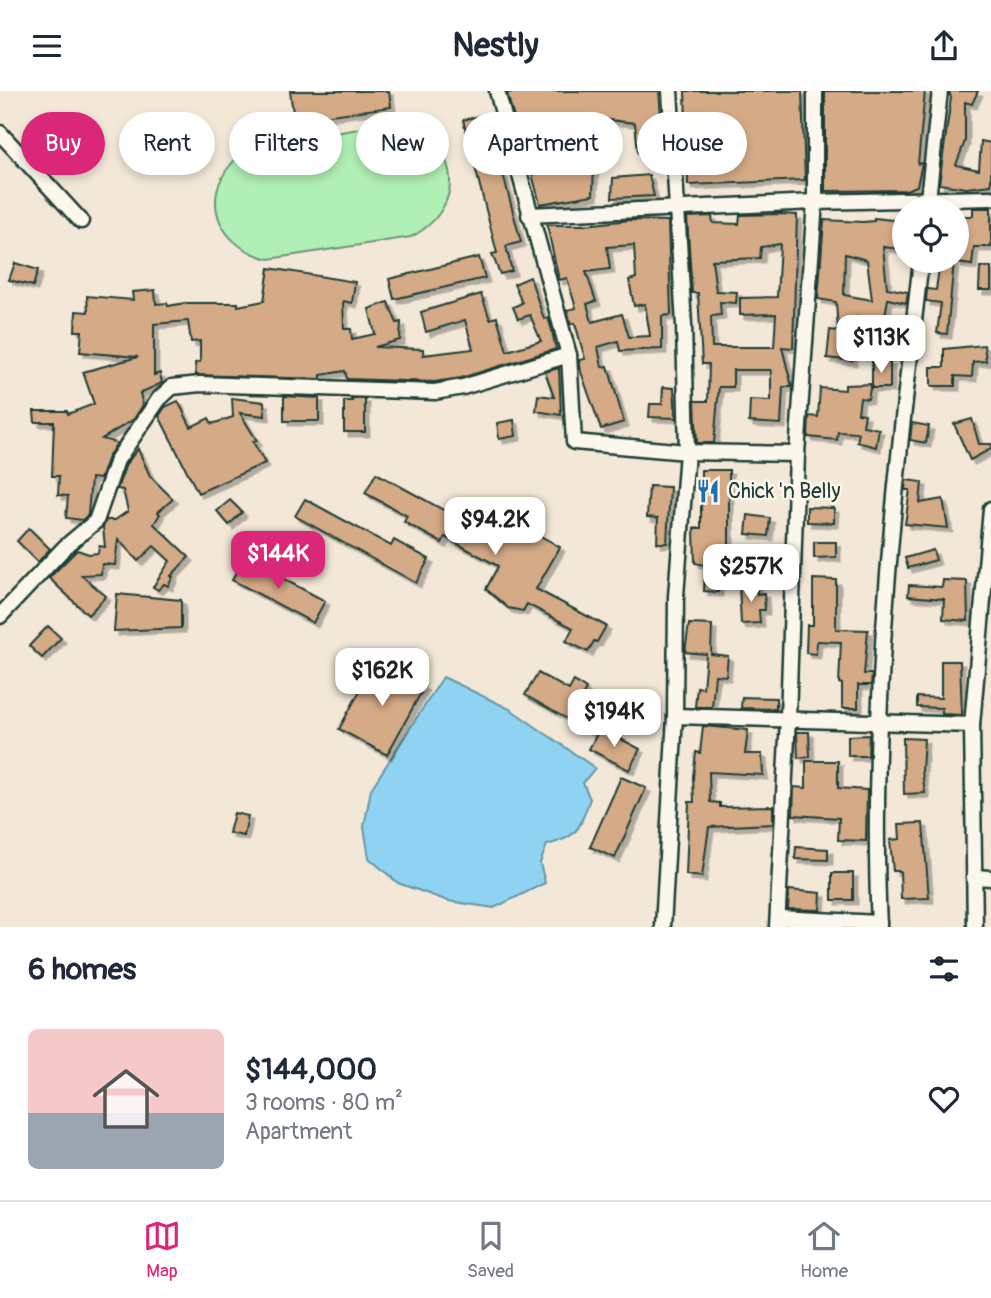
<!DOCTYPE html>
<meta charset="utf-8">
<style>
body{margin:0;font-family:Pangolin,sans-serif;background:#f2f2f3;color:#1f2937;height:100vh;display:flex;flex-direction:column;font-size:26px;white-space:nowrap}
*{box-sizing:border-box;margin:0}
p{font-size:23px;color:#747a83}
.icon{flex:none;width:38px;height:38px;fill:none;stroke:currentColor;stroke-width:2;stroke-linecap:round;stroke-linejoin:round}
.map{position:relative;height:836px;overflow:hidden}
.drawer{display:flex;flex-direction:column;background:#fff;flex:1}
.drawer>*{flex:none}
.banner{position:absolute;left:21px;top:21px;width:950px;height:63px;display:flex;gap:14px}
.fabs{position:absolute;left:892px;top:105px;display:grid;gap:14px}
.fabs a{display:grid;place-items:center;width:77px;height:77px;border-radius:50%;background:#fff;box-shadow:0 4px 10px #0003;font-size:35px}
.price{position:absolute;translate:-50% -60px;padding:0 16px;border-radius:14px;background:#fff;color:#222;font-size:23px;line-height:46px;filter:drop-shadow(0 2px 4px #0008)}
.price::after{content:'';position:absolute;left:50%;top:42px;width:21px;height:16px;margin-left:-10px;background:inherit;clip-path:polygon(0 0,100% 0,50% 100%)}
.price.active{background:#db2777;color:#fff}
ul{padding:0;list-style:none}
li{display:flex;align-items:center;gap:21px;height:175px;padding:0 28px}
li span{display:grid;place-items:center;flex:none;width:196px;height:140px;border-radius:10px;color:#555}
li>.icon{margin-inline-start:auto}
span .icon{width:84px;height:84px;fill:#fffc;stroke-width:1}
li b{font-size:30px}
h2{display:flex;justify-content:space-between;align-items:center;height:84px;padding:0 28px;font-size:30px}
.pill{padding:0 24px;border-radius:32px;background:#fff;box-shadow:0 4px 10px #0003;font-size:24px;line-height:63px}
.pill.active{background:#db2777;color:#fff}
header{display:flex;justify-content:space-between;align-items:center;height:91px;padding:0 28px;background:#fff;font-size:32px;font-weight:800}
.tab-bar{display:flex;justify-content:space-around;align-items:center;height:98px;border-top:2px solid #e0e1e3;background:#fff;font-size:19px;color:#747a83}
.tab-bar a{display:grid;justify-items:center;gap:4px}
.tab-bar .active{color:#db2777}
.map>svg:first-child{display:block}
.green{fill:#b0efb6;stroke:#689675;stroke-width:2}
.water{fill:#90d2f1;stroke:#6396a5;stroke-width:2}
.building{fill:#d5aa86;stroke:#1f3d34;stroke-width:2;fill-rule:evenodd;filter:url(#shadow)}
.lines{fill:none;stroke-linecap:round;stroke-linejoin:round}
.street-casing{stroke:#1f3d34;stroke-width:19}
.street{stroke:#fbf7ec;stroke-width:14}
.labels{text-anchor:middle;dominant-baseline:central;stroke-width:5;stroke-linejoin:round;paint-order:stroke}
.poi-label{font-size:21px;fill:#1f3d34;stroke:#fbf7ec;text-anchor:start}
</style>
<header><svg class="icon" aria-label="menu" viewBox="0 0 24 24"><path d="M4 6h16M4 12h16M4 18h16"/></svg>Nestly<svg class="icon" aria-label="share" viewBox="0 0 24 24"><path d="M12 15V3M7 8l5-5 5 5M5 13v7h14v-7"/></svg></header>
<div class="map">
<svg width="991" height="836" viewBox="0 0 991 836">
<defs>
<filter id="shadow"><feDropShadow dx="4.5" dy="4.5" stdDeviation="0" flood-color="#0004"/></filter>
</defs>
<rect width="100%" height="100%" fill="#f3e8d8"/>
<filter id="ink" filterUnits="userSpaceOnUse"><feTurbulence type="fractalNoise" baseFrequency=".0143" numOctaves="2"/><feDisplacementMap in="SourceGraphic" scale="14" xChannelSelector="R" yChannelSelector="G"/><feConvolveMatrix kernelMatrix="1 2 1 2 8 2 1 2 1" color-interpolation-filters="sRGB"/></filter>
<g filter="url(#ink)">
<!-- green -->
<path class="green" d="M387 33C457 38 474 113 411 146L269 168C208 153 197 91 250 57Z"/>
<!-- water -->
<path class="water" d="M443 586 510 618 595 677 583 692 590 708C578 739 580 745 547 754L540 772 545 792 494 817 448 810 398 792 369 767 364 736 371 698Z"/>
<!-- building -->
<g class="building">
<polygon points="290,0 389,0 391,16 294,29"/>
<path d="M517 0H659L664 60 660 61 661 73 647 72 645 62H638L635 32 608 29 609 37 601 39 600 68 594 67 593 104 540 113 532 83 550 78V54L523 60 507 2ZM582 25 585 49 565 48 563 27Z"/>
<polygon points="685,0 802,0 805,89 688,94"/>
<polygon points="825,0 925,0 918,73 922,72 917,95 906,99 825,100"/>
<polygon points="949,0 978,0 972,13 965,11 965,50 956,74 979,79 981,50 991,52 991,94 966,97 939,93 951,7"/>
<polygon points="487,23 521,151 506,155 512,180 500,183 492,163 497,162 463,29"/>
<polygon points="649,84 654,105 612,107 613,87"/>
<polygon points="973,117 991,117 991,156 974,156 972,174 957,172 957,125 973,125"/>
<path d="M780 123 797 124 793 257 782 256 792 296H783L781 333 749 331 750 309 771 310V279H733V296H719L714 352H697L695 310H708L709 273H702L698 202H692L687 126 712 125 713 132 739 133 740 124ZM780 153 777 206 740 207V224L776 223 774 256H712L711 225 721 224 720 211 736 212 737 201 716 200 712 169 760 167 761 156Z"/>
<path d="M874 127 902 130 899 158 883 156 887 197 908 201 906 212 888 208 884 231 857 226 852 270 827 267 830 239 838 240 836 211 818 208 824 129 863 131 874 130ZM845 163 867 169 872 209 844 204Z"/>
<path d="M630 129 668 130 671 224 662 225V258L620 260 618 250 598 256 602 276 608 275 624 331 601 338 581 281 579 269 585 268 575 232 571 233 567 219 576 217 567 187 559 189 547 134H585ZM634 154 636 187 629 189 634 215 645 213 650 245 629 246 622 223 592 231 587 213 596 210 586 181 610 178 607 156Z"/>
<polygon points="479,166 485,187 394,208 389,188"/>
<polygon points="940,170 954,170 947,243 937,242 941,212 926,210 927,198 936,199"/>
<polygon points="15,172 38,179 33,195 9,189"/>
<polygon points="980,176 991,176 991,199 979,199"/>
<polygon points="269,177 355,191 352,212 343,210 344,238 351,238 352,248 375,243 369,218 388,211 397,232 401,231 400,249 375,256 423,258 423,264 473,258 465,229 426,241 421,221 481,203 490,228 497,226 507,260 541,250 530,224 518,228 513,216 522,212 514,193 530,186 544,228 548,227 551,236 556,258 461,287 434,291 347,288 345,280 321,284 321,288 196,284 195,272 200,271 200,250 191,251 188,230 154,233 154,284 160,282 162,292 140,302 143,314 134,328 102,348 117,352 108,366 100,388 91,387 88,424 82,429 66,427 68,405 58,404 59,385 52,385 54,331 35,331 34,320 67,320 68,323 94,313 83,281 138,266 80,261 82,240 75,240 76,220 88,221 87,205 133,209 132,201 155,199 156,213 167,212 168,215 185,212 238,212 238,215 264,210"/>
<polygon points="984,254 986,270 973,271 972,286 955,285 955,295 931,295 931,276 944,276 944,258"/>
<rect x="872" y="271" width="18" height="26"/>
<polygon points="559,277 561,324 536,320 538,304 554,306 545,281"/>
<polygon points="871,293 868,308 860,307 858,322 865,323 863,335 879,338 876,356 857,351 859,342 838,341 837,349 808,346 809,325 818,326 820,297 845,299 845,294"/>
<polygon points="663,296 674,297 676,327 649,326 650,313 662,313"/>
<polygon points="284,305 319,307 319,330 284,330"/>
<polygon points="232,307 264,311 265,325 240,322 257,350 253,351 265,372 198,402 159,325 165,316 178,310 191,336 209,327 212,333 233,326"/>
<polygon points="351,308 365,308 365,341 344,341 344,310 352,310"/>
<polygon points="972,328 979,353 991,353 991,358 970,369 954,333"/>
<polygon points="514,329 516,345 499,348 497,332"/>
<polygon points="912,332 929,335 926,352 910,349"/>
<polygon points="138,358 150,385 173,408 158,421 160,423 154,433 189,466 171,485 173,486 168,495 164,493 158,499 153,496 170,470 154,455 138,470 118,448 115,474 102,473 101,483 81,484 106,505 88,524 49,487 77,459 89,463 98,462 99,455 105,456 103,436 106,429 115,429 128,420 123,399 117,398 126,373"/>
<polygon points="701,379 729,379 729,463 720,463 718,501 704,500 705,474 695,472 694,437 701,437"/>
<polygon points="376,382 498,449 509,427 560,456 536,498 606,535 597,551 594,550 588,561 566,550 573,537 527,513 523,520 508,517 486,498 498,475 445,446 442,452 404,431 407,425 365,402"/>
<polygon points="906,389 922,391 920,412 943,408 948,437 905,433 910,399 905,399"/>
<polygon points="649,395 670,396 667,452 657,452 658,427 647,426"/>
<polygon points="305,408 391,455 394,449 429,468 416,492 295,425"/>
<polygon points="230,409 242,421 229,434 217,420"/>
<polygon points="807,416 834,417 834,432 807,431"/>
<polygon points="748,424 770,427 768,445 746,443"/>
<polygon points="29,437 50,458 38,471 17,450"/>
<polygon points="814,451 836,451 836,466 814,467"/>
<polygon points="933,459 936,469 908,477 905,467"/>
<polygon points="244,467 325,510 313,532 232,489"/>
<polygon points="813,488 836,489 836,538 868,539 864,583 872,583 871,594 858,594 858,617 842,617 842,593 839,592 841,551 817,550 816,563 806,562 807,534 813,534"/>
<polygon points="943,489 967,490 968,530 943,528 944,508 908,505 909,494 942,496"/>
<polygon points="756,493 757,503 764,502 765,519 759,519 760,532 741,533 739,494"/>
<polygon points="117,503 181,509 181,537 114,540"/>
<polygon points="689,533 712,534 711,563 728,565 726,585 715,584 712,616 695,616 697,596 703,597 706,563 685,561"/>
<polygon points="48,535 61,547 42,567 29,555"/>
<polygon points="376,570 424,596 387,664 339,638"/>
<polygon points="941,570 960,570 962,624 942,623 942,617 917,616 917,606 941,607"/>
<polygon points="538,582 569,599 574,590 586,598 582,606 603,618 590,641 525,604"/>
<polygon points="742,606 776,607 776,618 741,617"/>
<polygon points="703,635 748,639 745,663 762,663 763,684 709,681 710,711 720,712 720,716 773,715 773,733 709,736 702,786 686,784 689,711 694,711 693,686 696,661 700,662"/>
<polygon points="600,637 640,658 629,679 589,658"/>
<polygon points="797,641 809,641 810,666 798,667"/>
<polygon points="869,644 868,665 848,665 848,645"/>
<polygon points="903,647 924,648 922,680 925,702 904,703"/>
<polygon points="806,670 838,670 838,697 867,699 866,750 838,749 839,727 793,724 794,696 806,697"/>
<polygon points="621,686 646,697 615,767 590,756"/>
<polygon points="234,722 248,725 244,745 229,742"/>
<polygon points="923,732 929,807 901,808 900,780 893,780 890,749 900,748 899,733"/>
<polygon points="796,756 828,758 828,769 795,768"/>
<rect x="832" y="782" width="21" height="27"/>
<polygon points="789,799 821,802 820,819 788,818"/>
</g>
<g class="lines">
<!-- street casing -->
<g class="street-casing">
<g id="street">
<polyline points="497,0 569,264 574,351 687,361 797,363"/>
<polyline points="0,42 81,130"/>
<polyline points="927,117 940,0"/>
<polyline points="529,124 815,111 991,107"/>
<polyline points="0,525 65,456 96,430 117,369 159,308 172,296 200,293 435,301 463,296 569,264"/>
<polyline points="675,625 972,634"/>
<polyline points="974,786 991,787"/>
<polyline points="778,827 879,832"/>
<polyline points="663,836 675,625 676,505 687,361 684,234 670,0"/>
<polyline points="777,836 788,628 797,363 815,111 815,0"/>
<path d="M879 836C869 613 895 391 921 170"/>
<polyline points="975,836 972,634 991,418"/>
</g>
</g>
<!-- street -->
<use href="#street" class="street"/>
</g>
</g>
<!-- icons -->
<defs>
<g id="restaurant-bare" transform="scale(1.89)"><path d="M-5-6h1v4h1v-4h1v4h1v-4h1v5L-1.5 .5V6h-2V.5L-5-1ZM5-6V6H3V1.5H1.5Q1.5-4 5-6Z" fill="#1f6fb2" stroke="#fbf7ec" stroke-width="2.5" paint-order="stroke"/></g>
</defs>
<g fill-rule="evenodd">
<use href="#restaurant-bare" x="708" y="400"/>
</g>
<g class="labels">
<!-- poi labels -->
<g class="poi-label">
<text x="728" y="400">Chick 'n Belly</text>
</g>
</g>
</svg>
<div class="fabs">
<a><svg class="icon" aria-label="locate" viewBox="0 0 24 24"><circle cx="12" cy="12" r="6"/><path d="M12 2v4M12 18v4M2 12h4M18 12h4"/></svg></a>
</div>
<b class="price" style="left:881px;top:284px">$113K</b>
<b class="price" style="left:495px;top:466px">$94.2K</b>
<b class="price active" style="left:278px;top:500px">$144K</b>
<b class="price" style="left:751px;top:513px">$257K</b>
<b class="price" style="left:382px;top:617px">$162K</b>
<b class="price" style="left:614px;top:658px">$194K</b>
<div class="banner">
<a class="pill active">Buy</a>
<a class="pill">Rent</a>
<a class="pill">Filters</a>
<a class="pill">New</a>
<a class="pill">Apartment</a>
<a class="pill">House</a>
</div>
</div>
<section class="drawer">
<h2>6 homes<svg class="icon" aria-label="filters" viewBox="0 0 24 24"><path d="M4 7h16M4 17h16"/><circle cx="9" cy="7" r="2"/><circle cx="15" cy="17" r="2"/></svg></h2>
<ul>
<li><span style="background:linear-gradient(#f6c9c9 60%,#9aa5b1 0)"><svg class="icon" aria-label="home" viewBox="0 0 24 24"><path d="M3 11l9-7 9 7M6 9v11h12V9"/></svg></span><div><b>$144,000</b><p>3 rooms · 80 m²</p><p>Apartment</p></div><svg class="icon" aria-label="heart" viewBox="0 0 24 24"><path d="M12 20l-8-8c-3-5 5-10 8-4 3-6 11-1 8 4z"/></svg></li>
</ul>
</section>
<nav class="tab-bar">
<a class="active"><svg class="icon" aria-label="map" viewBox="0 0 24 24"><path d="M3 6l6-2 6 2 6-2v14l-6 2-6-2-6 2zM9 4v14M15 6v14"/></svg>Map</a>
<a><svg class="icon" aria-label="saved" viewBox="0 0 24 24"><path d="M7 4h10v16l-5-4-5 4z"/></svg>Saved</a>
<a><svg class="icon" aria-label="home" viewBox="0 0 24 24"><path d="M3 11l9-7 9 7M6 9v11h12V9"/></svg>Home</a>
</nav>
